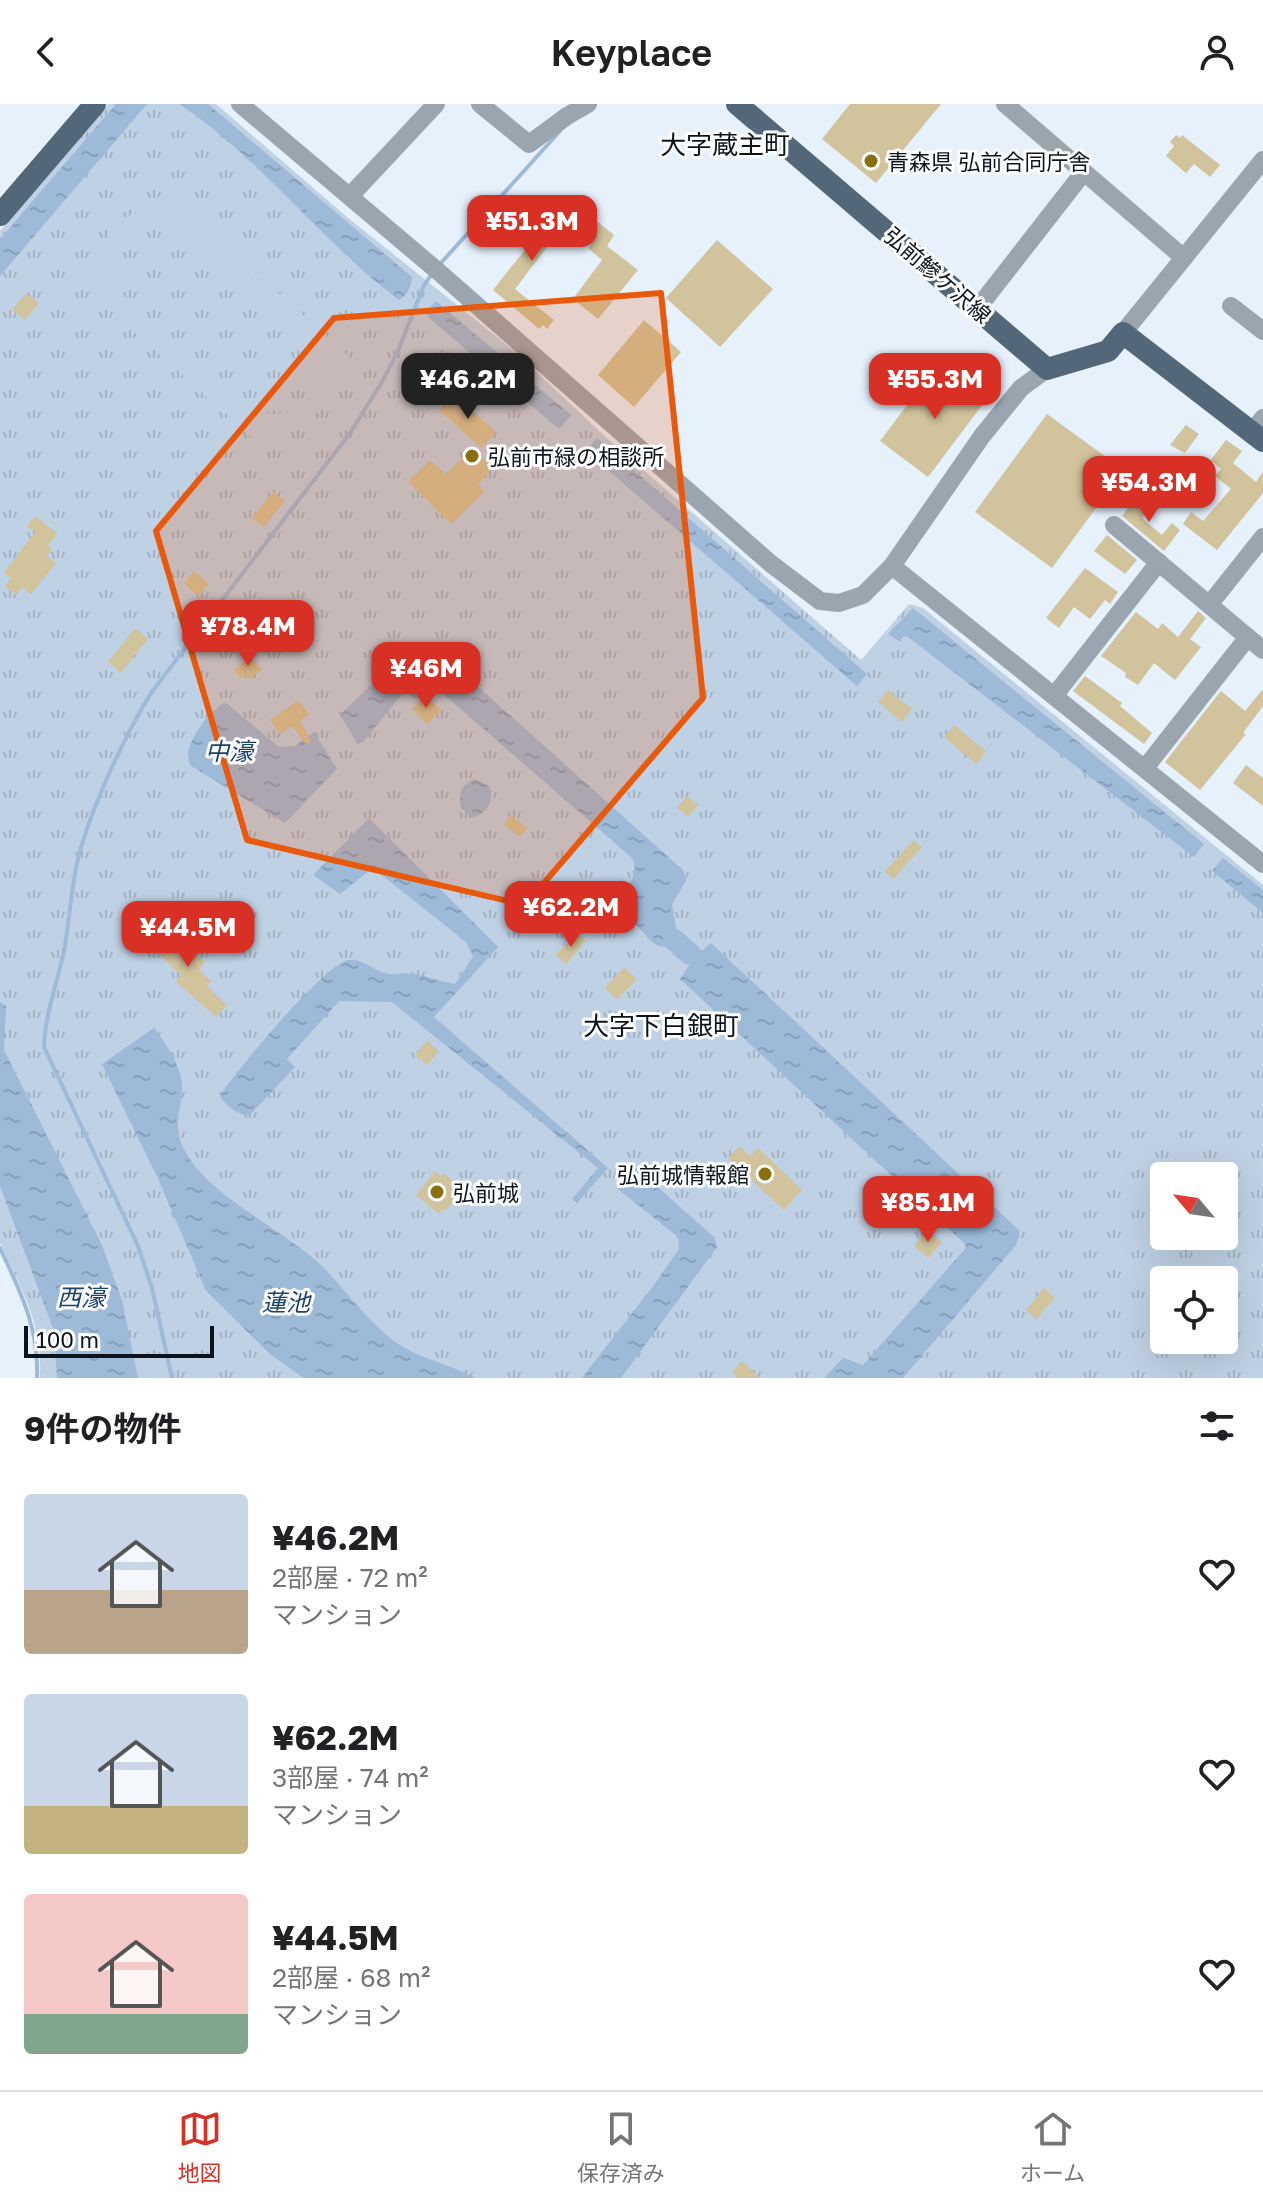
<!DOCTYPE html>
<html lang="ja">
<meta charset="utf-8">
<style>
body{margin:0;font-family:"Golos Text","Noto Sans JP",sans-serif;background:#f6f6f6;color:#202124;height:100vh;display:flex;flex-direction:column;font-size:30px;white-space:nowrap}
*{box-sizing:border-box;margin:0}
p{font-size:26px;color:#757577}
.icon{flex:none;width:44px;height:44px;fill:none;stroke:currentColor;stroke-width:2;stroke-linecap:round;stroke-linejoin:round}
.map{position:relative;height:1274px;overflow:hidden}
.side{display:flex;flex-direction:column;background:#fff;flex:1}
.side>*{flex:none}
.needle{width:52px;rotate:299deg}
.controls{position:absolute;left:1150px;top:1058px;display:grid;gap:16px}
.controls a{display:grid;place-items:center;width:88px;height:88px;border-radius:8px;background:#fff;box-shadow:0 8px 32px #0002;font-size:40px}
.scale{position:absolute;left:24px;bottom:20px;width:190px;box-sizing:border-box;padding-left:8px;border:4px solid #0b141d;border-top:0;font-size:22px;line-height:28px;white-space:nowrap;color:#0b141d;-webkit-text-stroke:6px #fdfdfd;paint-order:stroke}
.price{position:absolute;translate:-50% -68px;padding:0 18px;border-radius:16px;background:#d93025;color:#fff;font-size:26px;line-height:52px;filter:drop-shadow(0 2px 4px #0008)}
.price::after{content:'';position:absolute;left:50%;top:48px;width:24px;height:18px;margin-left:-12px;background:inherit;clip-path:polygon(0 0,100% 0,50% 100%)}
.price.active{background:#222;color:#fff}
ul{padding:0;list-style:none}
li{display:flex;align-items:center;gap:24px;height:200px;padding:0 24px}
li span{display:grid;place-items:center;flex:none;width:224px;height:160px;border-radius:8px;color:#555}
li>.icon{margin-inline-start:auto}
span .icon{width:96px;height:96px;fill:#fffc;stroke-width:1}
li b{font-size:34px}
h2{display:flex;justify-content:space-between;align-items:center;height:96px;padding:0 24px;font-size:34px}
header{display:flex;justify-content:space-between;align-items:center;height:104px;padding:0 24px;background:#fff;font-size:36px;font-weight:600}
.menu{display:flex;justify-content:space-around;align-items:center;height:112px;border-top:2px solid #e0e0e0;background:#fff;font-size:22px;color:#757577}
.menu a{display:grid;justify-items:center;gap:4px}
.menu .active{color:#d93025}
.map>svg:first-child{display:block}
.park{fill:url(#park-tufts);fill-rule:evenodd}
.pitch{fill:#bfd1e4;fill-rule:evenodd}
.water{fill:url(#water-ripples)}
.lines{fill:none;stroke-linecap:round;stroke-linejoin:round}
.stream{stroke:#9dbad9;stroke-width:4}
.river{stroke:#9dbad9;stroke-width:22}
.building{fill:#d1c39c}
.minor{stroke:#9aa5b0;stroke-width:18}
.major{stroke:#53677b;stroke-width:22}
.marked{fill:#e8590c;fill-opacity:0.2;stroke:#e8590c;stroke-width:6;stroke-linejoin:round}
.poi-dot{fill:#896e0e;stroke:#fdfdfd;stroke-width:3}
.labels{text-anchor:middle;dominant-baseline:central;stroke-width:6;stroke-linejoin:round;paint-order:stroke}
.poi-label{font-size:22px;fill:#0b141d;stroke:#fdfdfd;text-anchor:start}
.street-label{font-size:22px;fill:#0b141d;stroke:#fdfdfd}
.water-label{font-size:24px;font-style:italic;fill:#17436c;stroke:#fdfdfd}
.quarter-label{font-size:26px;fill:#0b141d;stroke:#fdfdfd}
</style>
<header><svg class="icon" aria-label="back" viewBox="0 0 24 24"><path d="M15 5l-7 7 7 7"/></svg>Keyplace<svg class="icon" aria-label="person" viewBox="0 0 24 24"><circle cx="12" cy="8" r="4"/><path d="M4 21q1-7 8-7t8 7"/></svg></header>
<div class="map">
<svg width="1263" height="1274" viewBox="0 0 1263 1274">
<defs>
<pattern id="park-tufts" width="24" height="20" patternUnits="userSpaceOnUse" patternTransform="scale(2)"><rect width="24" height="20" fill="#bfd1e4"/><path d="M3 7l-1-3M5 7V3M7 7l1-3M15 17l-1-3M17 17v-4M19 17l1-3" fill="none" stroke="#a3b3c3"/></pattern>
<pattern id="water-ripples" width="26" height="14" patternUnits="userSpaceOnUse" patternTransform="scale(2)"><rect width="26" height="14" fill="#9dbad9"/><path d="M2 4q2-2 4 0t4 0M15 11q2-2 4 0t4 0" fill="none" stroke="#869fba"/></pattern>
</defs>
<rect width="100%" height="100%" fill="#e6f1fc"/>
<!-- park -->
<path class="park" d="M108 0H216L347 113 518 250 599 327 861 556 909 500 923 504 1263 781V1274H40C43 1220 22 1187 0 1139V127ZM1164 1072H1224V1132H1164ZM1164 1176H1224V1236H1164Z"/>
<!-- pitch -->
<path class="pitch" d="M164 87 350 253 334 271 330 288 319 307 302 322 281 329 267 347 81 180 97 164 102 140 112 125 126 113 149 104ZM161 123 185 131 306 240C331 281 296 326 251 304L127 195C105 165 122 125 161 123Z"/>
<!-- water -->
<g class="water">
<polygon points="116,0 147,0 0,172 0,135"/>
<path d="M179 0H208L412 173C411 182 408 191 399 196 320 137 261 54 179 0Z"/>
<polygon points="436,197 571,311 559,325 428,213 429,205"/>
<polygon points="597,334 867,570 857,582 586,347"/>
<polygon points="913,504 1204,740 1194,753 908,533 903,532 900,538 888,530"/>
<path d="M419 542H425L454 561 684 767 686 777 672 800 677 829C664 856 651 837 639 824 631 815 623 808 617 798 625 784 641 771 632 754L418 568 409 555Z"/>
<polygon points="390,566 402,582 403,589 364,637 358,640 340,611 382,570"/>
<path d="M226 599 279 643 295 642 314 628 337 665 285 719 191 662C189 658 188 655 188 650 189 635 212 602 226 599Z"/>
<path d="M475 675 489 682C495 697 487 709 472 714L461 704C459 689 460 681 475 675Z"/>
<path d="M369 714 498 843 434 913 608 1064 577 1099 572 1095 598 1064 392 898 339 897 287 955 295 963 249 1012C238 1010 225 1002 220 992 234 969 327 857 349 856 366 855 374 868 389 870 395 871 401 869 407 869 423 871 439 877 455 880L473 853 466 838 373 764 340 790 313 771Z"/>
<polygon points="1223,754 1263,786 1263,809 1212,767"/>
<polygon points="711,839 1020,1127 1016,1141 903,1274 824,1274 843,1254 863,1261 965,1145 965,1140 680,875 692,857 688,853 695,845 703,846"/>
<polygon points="0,898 6,902 4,946 102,1141 122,1196 138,1274 57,1274 54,1227 0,1082"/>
<path d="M154 924C167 941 185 967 182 990 179 1010 174 1023 183 1043 204 1090 283 1125 321 1161 346 1186 373 1225 403 1243 425 1256 452 1261 475 1274H304L271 1251 206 1187 159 1077 102 960Z"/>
<polygon points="636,1064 715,1134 717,1143 621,1274 582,1274 656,1178 679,1145 678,1133 618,1085"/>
</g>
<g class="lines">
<!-- stream -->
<g class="stream">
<polyline points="440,160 560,27"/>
<path d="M0 1144C21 1189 39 1224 37 1274"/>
<path d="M172 1274 152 1184 138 1142 44 943C45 910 57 880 64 847 70 816 71 780 79 751 92 702 124 633 151 589L350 329 382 278 398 247 424 181 432 170"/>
</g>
<!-- river -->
<polyline class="river" points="674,836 690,850"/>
</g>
<!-- building -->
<g class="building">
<polygon points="850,0 941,0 876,79 822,35"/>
<polygon points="1176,31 1180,34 1182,31 1220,61 1210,73 1194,60 1186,69 1166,52 1174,42 1170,38"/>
<polygon points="545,92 569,114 515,185 554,216 547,225 543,221 539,225 493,186 543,123 529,111"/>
<polygon points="581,114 588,121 594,115 614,131 607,142 638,166 598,215 573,195 602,156 588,144 592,138 573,123"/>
<polygon points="717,136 773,185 720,243 666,194"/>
<polygon points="26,189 39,199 25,216 12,206"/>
<polygon points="644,216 681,248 634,303 598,271"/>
<polygon points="932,268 964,292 983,268 998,280 928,373 880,337"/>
<polygon points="454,291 496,328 481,344 439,306"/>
<polygon points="1047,310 1124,366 1052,464 975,408"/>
<polygon points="1186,321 1199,330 1185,349 1170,341"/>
<polygon points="1226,336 1242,347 1233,359 1256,378 1263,368 1263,389 1217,446 1183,420 1191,408 1203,417 1231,385 1215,372 1221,365 1211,356"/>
<polygon points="472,344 492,364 478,381 485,387 451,420 408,378 430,356 446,371"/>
<polygon points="273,388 285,397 264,423 252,414"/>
<polygon points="1138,391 1152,401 1142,414 1162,431 1172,419 1180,426 1164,447 1122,412"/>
<polygon points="35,412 57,429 48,442 52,445 47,452 56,459 31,490 22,483 16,491 5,482 11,474 4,469 35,428 27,422"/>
<polygon points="1107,431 1137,456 1125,470 1094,447"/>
<polygon points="1085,464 1118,488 1110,500 1105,496 1090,515 1074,503 1059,524 1046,514"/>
<polygon points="194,467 209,480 198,492 184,479"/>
<polygon points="1198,507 1206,514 1190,535 1201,543 1175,576 1154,559 1138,581 1125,573 1126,569 1101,552 1136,508 1158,525 1162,519 1178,533"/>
<polygon points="135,524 148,535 121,569 108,558"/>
<polygon points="250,552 262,565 250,575 246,570 241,574 234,566"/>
<polygon points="1085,572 1122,599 1120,602 1152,629 1144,640 1073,587"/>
<polygon points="1263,585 1263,602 1243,629 1246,630 1200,686 1165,658 1221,587 1245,607"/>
<polygon points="888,586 912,605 902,618 878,598"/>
<polygon points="425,591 441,606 427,620 412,605"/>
<polygon points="298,596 309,610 300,617 311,637 306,640 292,622 280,630 270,616"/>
<polygon points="954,621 986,647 976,660 944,633"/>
<polygon points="1246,661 1263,674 1263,702 1233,679"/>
<polygon points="687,692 698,701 688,713 677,704"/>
<polygon points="511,711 527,724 520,733 504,720"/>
<polygon points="914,736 922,743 893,775 885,767"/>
<polygon points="169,822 196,842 194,844 198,848 196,850 205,858 199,866 211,877 207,882 227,901 216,913 175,877 181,871 150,842"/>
<polygon points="578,829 586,837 566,860 555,851"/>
<polygon points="624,863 637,875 617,896 605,884"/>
<polygon points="427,937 439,947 427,961 415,951"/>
<polygon points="739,1042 750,1052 758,1044 802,1086 784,1106 728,1054"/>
<polygon points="435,1067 442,1072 444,1069 454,1078 452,1081 458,1086 454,1091 457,1093 445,1107 443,1105 439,1110 416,1091"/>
<polygon points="927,1126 942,1138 928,1154 914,1142"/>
<polygon points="1044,1184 1055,1194 1036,1215 1026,1206"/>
<polygon points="742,1257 760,1274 738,1274 732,1268"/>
</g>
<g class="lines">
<!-- minor -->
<g class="minor">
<polyline points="240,0 440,169 770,459 820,497 839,499 863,491 892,462 982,332 1021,284 1047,265"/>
<polyline points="480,0 529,40 567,12 588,0"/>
<polyline points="1005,0 1184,154"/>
<polyline points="350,92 436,0"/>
<polyline points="1231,202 1263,227"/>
<polyline points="977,205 1083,69"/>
<polyline points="1123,229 1263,56"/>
<polyline points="1252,328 1263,314"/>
<polyline points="1114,421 1263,546"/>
<polyline points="892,462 1263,760"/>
<polyline points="1209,501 1263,433"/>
<polyline points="1054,592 1159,458"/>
<polyline points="1145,664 1248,533"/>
</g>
<!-- major -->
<g class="major">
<polyline points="737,0 1047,265 1108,247 1123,229 1263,337"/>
<polyline points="0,111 95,0"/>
</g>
</g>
<!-- marked area -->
<path class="marked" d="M661 189 703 594 525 801 247 736 156 427 334 214Z"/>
<!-- markers -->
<g class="poi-dot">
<circle cx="871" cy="57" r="8"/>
<circle cx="472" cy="352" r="8"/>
<circle cx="765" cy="1070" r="8"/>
<circle cx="437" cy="1088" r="8"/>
</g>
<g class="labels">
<!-- poi labels -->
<g class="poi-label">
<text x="887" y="57">青森県 弘前合同庁舎</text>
<text x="488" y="352">弘前市緑の相談所</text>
<text x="749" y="1070" text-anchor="end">弘前城情報館</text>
<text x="453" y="1088">弘前城</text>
</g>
<!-- street labels -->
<g class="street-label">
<text transform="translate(938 171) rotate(41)">弘前鰺ケ沢線</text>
</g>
<!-- water labels -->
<g class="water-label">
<text x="229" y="646">中濠</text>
<text x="81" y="1192">西濠</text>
<text x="286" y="1197">蓮池</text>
</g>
<!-- quarter labels -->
<g class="quarter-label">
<text x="725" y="40">大字蔵主町</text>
<text x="661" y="921">大字下白銀町</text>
</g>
</g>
</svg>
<div class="controls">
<a><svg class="needle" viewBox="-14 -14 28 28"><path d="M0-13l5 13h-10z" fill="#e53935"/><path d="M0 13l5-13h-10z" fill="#757577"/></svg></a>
<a><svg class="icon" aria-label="locate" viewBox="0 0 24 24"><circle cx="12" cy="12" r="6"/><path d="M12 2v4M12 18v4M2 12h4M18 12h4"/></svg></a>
</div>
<div class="scale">100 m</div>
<b class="price" style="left:532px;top:159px">¥51.3M</b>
<b class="price active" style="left:468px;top:317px">¥46.2M</b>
<b class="price" style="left:935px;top:317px">¥55.3M</b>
<b class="price" style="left:1149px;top:420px">¥54.3M</b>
<b class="price" style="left:248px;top:564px">¥78.4M</b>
<b class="price" style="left:426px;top:606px">¥46M</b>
<b class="price" style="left:571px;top:845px">¥62.2M</b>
<b class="price" style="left:188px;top:865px">¥44.5M</b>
<b class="price" style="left:928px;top:1140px">¥85.1M</b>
</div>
<section class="side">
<h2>9件の物件<svg class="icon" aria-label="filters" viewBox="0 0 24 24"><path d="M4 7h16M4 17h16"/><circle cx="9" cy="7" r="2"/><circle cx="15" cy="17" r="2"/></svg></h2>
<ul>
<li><span style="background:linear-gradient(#c9d6e8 60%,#b9a48a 0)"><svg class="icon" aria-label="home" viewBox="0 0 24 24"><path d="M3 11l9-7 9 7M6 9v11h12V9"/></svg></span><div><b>¥46.2M</b><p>2部屋 · 72 m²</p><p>マンション</p></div><svg class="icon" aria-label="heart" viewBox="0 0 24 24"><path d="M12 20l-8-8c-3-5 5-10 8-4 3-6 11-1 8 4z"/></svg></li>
<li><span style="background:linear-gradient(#c9d6e8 70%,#c2b280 0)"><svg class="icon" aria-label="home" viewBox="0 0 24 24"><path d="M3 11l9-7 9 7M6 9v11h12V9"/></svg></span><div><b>¥62.2M</b><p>3部屋 · 74 m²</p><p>マンション</p></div><svg class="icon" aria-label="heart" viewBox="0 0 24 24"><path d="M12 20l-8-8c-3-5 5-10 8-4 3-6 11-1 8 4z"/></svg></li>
<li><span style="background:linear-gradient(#f6c9c9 75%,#7fa58c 0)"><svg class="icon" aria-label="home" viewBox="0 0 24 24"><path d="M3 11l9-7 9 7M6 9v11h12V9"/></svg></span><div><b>¥44.5M</b><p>2部屋 · 68 m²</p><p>マンション</p></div><svg class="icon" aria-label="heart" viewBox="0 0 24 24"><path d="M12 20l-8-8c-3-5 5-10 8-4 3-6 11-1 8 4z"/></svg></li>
</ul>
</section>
<nav class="menu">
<a class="active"><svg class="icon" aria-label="map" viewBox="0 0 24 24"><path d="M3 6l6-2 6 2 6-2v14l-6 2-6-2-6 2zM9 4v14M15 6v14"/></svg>地図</a>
<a><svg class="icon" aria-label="saved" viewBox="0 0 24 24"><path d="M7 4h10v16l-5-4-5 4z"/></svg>保存済み</a>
<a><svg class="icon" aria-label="home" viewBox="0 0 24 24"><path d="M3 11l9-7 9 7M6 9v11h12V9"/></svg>ホーム</a>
</nav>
